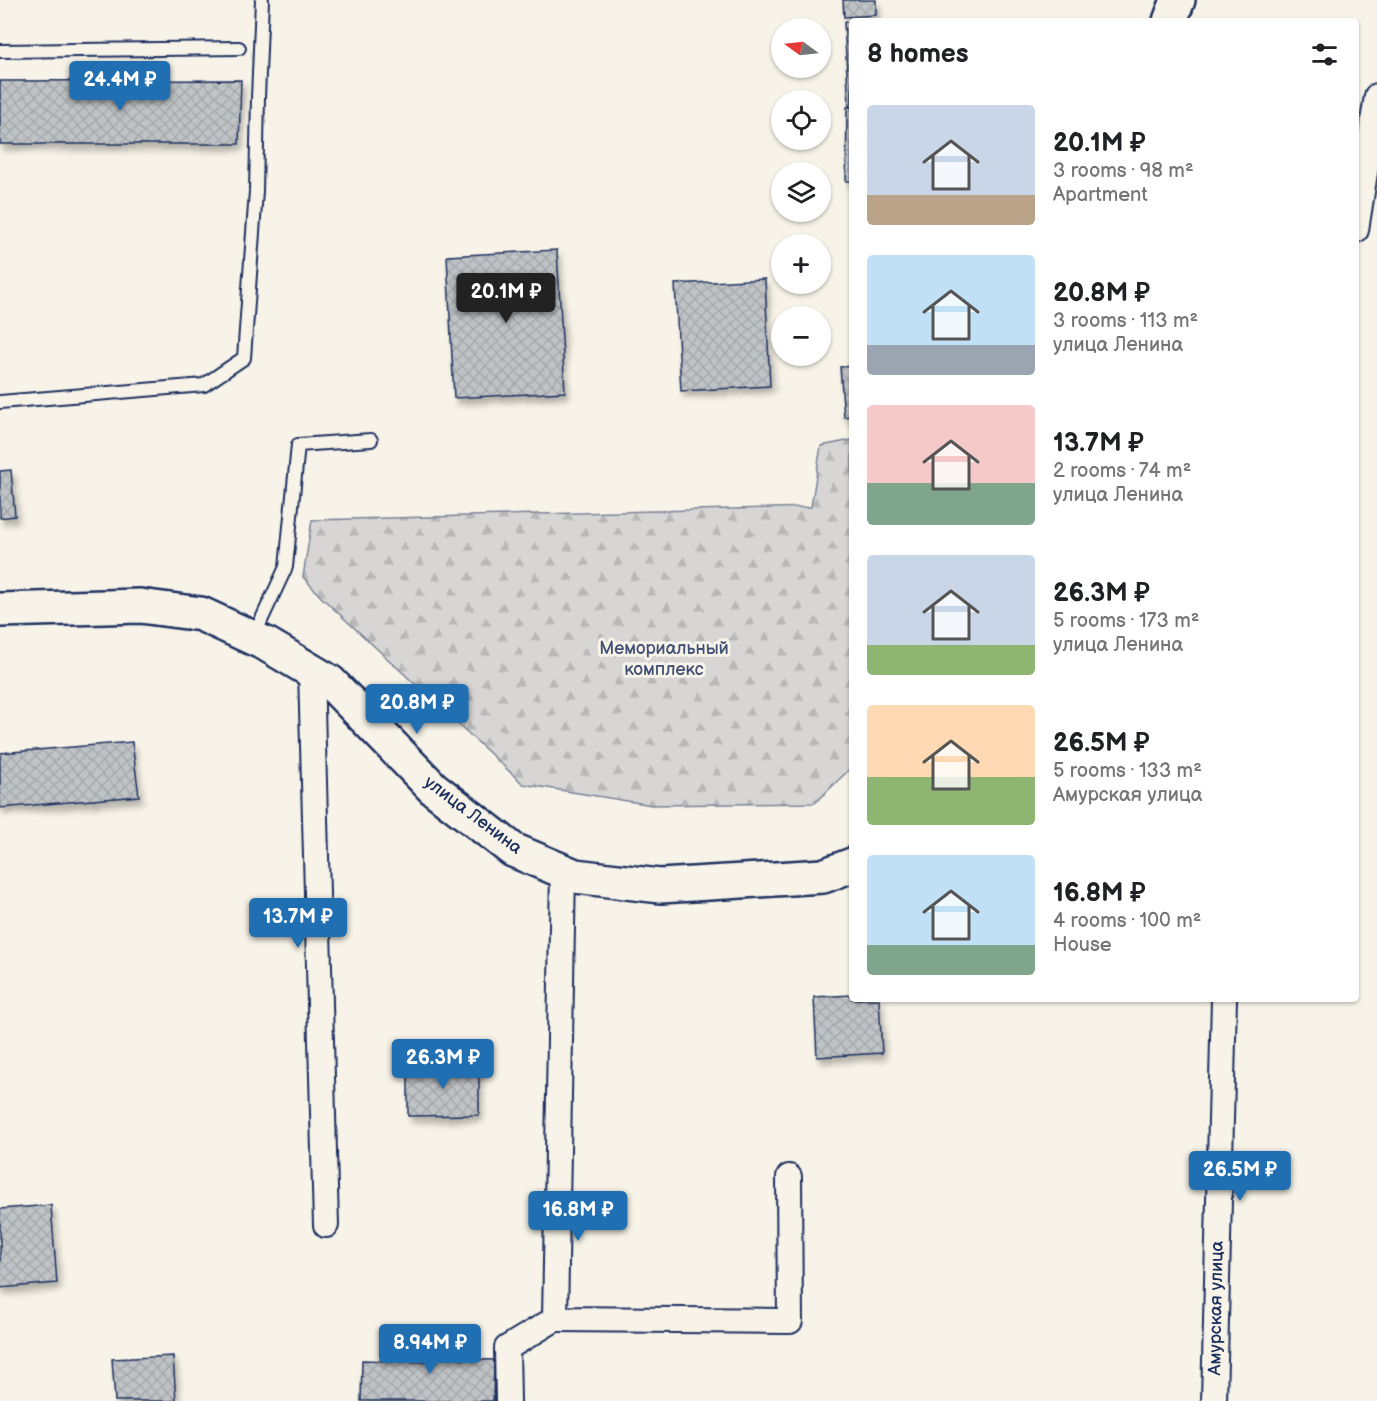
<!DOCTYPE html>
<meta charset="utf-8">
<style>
body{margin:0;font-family:"Balsamiq Sans",sans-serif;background:#f6f6f6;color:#202124;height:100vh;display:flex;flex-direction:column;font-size:22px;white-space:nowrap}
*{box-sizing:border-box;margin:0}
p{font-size:20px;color:#757577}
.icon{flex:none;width:33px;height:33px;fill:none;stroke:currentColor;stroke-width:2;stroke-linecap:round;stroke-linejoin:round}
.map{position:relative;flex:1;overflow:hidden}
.drawer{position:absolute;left:849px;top:18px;width:510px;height:984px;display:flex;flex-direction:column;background:#fff;border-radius:6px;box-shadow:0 2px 4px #0004}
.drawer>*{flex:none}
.needle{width:39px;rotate:285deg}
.controls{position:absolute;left:771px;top:18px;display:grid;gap:12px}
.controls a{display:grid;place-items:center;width:60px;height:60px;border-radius:50%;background:#fff;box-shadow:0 2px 4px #0004;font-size:30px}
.price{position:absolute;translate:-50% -51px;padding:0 14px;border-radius:6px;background:#1f6fb2;color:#fff;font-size:20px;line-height:39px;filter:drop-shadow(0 2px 3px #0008)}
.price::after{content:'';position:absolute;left:50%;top:36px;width:18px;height:14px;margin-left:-9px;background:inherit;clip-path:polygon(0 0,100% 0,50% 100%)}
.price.on{background:#222;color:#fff}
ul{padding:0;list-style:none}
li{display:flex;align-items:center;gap:18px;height:150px;padding:0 18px}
li span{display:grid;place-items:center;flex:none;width:168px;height:120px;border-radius:6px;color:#555}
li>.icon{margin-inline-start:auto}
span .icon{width:72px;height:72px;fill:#fffc;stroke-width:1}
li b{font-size:26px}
h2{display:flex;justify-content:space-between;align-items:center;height:72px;padding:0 18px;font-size:26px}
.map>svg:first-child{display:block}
.forest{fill:url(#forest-firs);stroke:#798299;stroke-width:1.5}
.building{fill:url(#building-cross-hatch);stroke:#1b2f5e;stroke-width:1.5;filter:url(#shadow)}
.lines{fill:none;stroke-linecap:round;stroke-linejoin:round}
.service-casing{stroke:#1b2f5e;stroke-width:16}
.minor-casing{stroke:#1b2f5e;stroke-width:28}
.secondary-casing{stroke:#1b2f5e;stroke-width:38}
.service{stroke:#f7f3e8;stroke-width:12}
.minor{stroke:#f7f3e8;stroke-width:24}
.secondary{stroke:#f7f3e8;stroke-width:33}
.labels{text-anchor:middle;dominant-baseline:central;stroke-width:6;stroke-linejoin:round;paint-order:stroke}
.park-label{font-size:18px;fill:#415076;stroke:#f7f3e8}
.street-label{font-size:18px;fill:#1b2f5e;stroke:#f7f3e8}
</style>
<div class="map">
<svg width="1377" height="1401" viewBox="0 0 1377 1401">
<defs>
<pattern id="forest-firs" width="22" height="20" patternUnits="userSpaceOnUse" patternTransform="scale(1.5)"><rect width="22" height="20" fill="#d7d6d4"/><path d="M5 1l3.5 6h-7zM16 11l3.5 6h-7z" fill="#b8b8b8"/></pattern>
<pattern id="building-cross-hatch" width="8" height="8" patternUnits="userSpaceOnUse" patternTransform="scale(1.5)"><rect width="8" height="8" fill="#c0c3c5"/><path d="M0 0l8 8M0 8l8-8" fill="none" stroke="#a4a8ac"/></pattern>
<filter id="shadow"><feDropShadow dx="3.5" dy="6" stdDeviation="3" flood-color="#0004"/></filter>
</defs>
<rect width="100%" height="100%" fill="#f7f3e8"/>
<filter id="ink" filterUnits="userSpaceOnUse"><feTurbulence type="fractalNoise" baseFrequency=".0167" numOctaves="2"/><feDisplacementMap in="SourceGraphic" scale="12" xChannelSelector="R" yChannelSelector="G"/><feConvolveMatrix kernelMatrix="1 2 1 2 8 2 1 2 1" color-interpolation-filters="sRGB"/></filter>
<g filter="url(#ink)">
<!-- forest -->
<polygon class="forest" points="852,440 852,767 815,803 652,805 523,784 321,597 303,577 312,520 811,507 821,446"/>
<!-- building -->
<g class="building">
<polygon points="843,0 876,0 876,15 844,17"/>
<polygon points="844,22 852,22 852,107 849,107"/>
<polygon points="241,80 239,144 0,144 0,81"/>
<polygon points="847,107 852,107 852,181 846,181"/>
<polygon points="557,250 565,392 454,398 447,256"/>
<polygon points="765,279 770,386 681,391 675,284"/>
<polygon points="852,366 852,416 844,417 840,367"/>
<polygon points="11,470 15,516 0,518 0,471"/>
<polygon points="132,742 139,796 0,808 0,753"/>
<polygon points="852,995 852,999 879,999 882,1053 817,1057 814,997"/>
<polygon points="479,1063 479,1115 408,1116 408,1064"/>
<polygon points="51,1205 57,1283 0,1288 0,1209"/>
<polygon points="426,1329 461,1330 460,1359 494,1360 493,1401 361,1401 362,1360 425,1362"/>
<polygon points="173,1356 176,1401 115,1401 112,1359"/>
</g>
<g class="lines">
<!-- service casing -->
<g class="service-casing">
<g id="service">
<polyline points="0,51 239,48"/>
<polyline points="0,402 204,385 244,358 256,191 258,98 262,0"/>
<polyline points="253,638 286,567 298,445 371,440"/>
</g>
</g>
<!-- minor casing -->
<g class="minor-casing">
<g id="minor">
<polyline points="1356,230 1377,96"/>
<polyline points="311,671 326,1225"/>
<polyline points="563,871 555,1319 790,1321 789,1177"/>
<polyline points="508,1401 507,1348 555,1319"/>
<polyline points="1214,1401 1224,999"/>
</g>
</g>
<!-- secondary casing -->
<g class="secondary-casing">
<g id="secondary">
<polyline points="1170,21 1178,0"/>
<polyline points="0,610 140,606 201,614 266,644 330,682 433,788 513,850 575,876 660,886 823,876 852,865"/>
</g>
</g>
<!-- service -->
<use href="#service" class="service"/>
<!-- minor -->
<use href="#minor" class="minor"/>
<!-- secondary -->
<use href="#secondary" class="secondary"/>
</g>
</g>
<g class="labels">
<!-- park labels -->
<g class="park-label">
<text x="664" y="648">Мемориальный<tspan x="664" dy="21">комплекс</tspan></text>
</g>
<!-- street labels -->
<g class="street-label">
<text transform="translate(473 815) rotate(37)">улица Ленина</text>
<text transform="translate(1216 1308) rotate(-89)">Амурская улица</text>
</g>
</g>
</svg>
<div class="controls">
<a><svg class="needle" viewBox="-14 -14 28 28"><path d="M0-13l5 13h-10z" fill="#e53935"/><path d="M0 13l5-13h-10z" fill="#757577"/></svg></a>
<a><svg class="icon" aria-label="locate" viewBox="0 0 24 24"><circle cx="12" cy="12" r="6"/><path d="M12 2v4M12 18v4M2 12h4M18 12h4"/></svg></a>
<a><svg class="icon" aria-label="layers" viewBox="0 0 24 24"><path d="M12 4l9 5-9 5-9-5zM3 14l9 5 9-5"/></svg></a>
<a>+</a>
<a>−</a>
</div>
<b class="price" style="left:120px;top:112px">24.4M ₽</b>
<b class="price on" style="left:506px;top:324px">20.1M ₽</b>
<b class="price" style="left:417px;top:735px">20.8M ₽</b>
<b class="price" style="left:298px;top:949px">13.7M ₽</b>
<b class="price" style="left:443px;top:1090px">26.3M ₽</b>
<b class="price" style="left:1240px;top:1202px">26.5M ₽</b>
<b class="price" style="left:578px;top:1242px">16.8M ₽</b>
<b class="price" style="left:430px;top:1375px">8.94M ₽</b>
<section class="drawer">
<h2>8 homes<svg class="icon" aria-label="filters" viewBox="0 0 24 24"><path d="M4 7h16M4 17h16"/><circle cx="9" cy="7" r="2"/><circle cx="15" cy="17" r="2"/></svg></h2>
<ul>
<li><span style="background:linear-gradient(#c9d6e8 75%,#b9a48a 0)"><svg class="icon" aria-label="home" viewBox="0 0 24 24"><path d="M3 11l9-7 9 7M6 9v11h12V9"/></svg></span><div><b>20.1M ₽</b><p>3 rooms · 98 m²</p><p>Apartment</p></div></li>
<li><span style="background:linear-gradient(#bfe0f5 75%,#9aa5b1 0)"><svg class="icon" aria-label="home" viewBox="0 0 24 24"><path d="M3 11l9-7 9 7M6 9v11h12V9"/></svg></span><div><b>20.8M ₽</b><p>3 rooms · 113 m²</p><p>улица Ленина</p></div></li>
<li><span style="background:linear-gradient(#f6c9c9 65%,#7fa58c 0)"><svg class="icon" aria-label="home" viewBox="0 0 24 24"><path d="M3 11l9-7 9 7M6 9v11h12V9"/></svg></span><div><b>13.7M ₽</b><p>2 rooms · 74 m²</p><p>улица Ленина</p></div></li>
<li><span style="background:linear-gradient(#c9d6e8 75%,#8fb573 0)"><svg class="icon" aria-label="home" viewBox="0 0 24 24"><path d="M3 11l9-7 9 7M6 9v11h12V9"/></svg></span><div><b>26.3M ₽</b><p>5 rooms · 173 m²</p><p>улица Ленина</p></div></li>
<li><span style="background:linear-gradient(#ffd9b3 60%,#8fb573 0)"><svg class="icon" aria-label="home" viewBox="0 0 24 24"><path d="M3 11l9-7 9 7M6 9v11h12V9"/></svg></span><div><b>26.5M ₽</b><p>5 rooms · 133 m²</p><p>Амурская улица</p></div></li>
<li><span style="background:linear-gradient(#bfe0f5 75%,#7fa58c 0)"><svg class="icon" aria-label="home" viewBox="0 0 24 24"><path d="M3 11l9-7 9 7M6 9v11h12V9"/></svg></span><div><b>16.8M ₽</b><p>4 rooms · 100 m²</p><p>House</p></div></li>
</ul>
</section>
</div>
